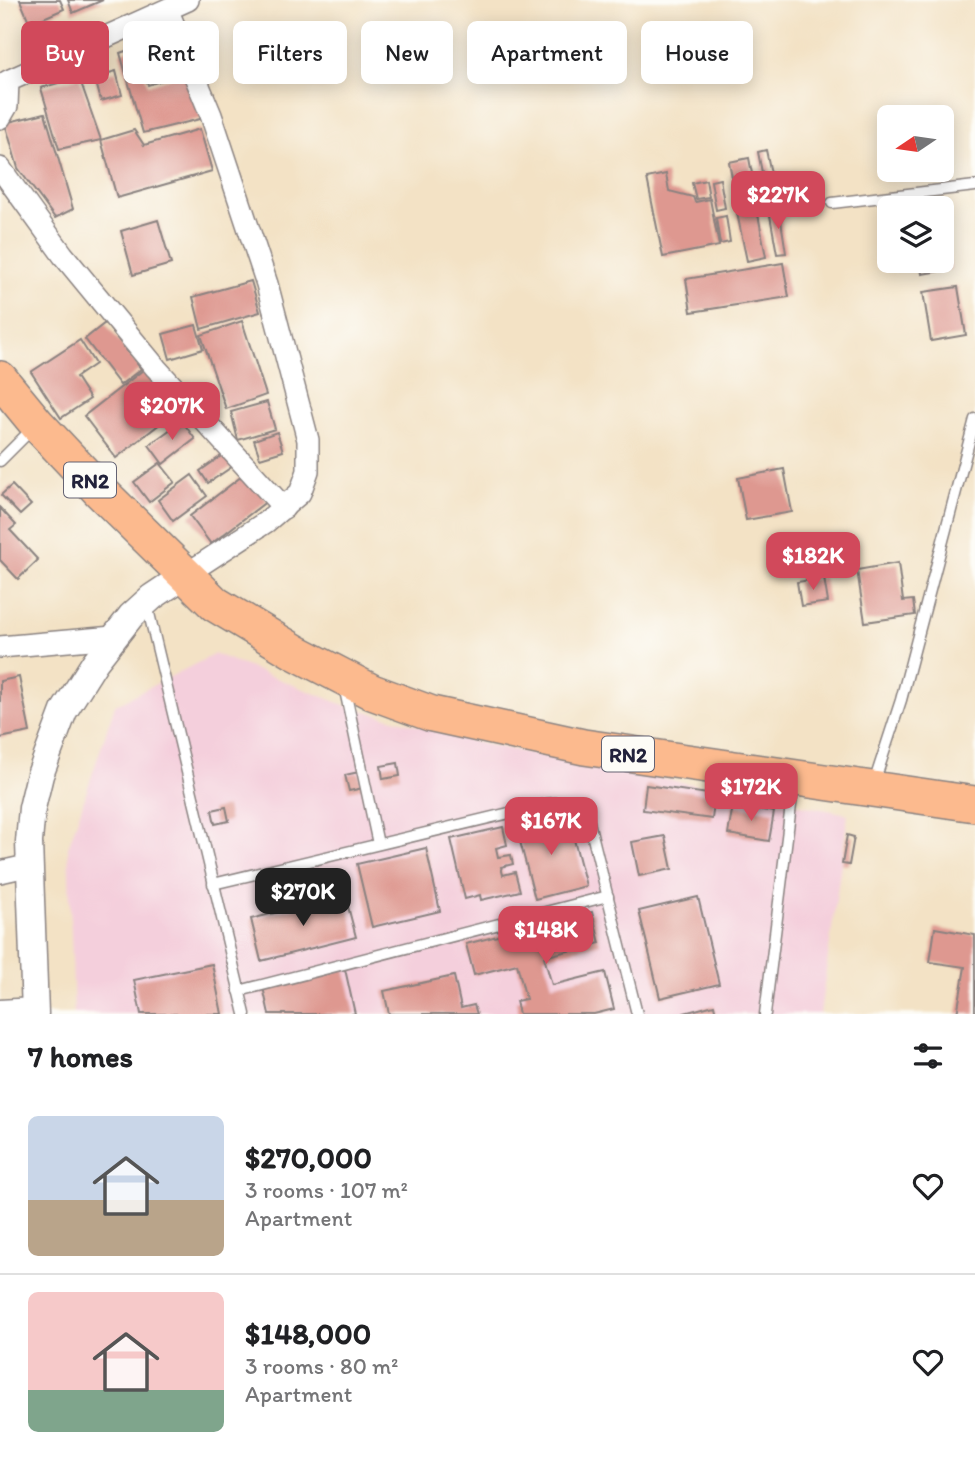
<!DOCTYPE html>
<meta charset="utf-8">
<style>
body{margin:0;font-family:Itim,sans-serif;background:#f6f6f6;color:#202124;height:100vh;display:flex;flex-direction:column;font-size:26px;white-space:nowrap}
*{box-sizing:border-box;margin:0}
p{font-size:23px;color:#757577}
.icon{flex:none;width:38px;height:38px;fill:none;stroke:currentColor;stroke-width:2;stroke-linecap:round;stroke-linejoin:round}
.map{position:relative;height:1014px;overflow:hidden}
.details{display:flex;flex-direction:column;background:#fff;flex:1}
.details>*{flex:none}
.hud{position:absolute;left:21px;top:21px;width:934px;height:63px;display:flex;gap:14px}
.needle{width:46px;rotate:257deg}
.buttons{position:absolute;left:877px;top:105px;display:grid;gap:14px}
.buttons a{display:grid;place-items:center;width:77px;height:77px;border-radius:10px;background:#fff;box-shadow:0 4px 18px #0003;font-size:35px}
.price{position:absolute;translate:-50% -60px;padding:0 16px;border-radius:14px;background:#d1495b;color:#fff;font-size:23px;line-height:46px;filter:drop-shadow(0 2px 4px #0008)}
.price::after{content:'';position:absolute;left:50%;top:42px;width:21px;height:16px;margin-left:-10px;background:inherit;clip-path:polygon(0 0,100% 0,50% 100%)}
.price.on{background:#222;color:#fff}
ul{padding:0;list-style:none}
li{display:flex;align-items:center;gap:21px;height:175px;padding:0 28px}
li+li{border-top:2px solid #e0e0e0}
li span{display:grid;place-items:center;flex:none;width:196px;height:140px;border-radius:10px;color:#555}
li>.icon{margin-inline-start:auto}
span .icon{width:84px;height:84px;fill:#fffc;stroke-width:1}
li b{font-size:30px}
h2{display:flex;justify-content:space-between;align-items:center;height:84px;padding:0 28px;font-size:30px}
.chip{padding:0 24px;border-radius:10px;background:#fff;box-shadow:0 4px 18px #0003;font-size:24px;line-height:63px}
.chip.on{background:#d1495b;color:#fff}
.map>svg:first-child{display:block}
.built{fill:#f4cfdc}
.building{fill:#de9890}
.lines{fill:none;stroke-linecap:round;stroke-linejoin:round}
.service-casing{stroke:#8a8280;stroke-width:13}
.minor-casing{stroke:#8a8280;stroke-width:24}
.tertiary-casing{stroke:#8a8280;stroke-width:29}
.trunk-casing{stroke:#8a8280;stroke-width:38}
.service{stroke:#fff;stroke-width:10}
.minor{stroke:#fff;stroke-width:21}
.tertiary{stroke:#fff;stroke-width:26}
.trunk{stroke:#fcba8e;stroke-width:35}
.labels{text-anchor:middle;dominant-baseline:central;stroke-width:6;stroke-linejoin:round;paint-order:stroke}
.shield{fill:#fdfcf7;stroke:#646373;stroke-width:2}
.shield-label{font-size:21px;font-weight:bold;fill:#22223b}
</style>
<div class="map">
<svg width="975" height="1014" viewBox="0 0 975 1014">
<rect width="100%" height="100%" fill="#fdfcf7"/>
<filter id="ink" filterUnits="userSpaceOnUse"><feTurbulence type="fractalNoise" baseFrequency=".0143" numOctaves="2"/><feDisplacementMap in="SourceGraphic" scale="14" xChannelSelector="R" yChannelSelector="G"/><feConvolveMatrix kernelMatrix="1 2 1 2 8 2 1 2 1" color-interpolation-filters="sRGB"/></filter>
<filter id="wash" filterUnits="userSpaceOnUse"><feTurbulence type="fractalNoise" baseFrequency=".00686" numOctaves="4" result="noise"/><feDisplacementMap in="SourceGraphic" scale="28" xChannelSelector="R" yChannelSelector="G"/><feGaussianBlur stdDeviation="1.57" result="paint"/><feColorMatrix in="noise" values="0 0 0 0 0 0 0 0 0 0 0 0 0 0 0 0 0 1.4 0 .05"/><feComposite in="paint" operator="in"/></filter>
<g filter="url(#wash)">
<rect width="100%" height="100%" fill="#f3e2c5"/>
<!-- built -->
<polygon class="built" points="215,654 344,705 483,744 848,814 820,1014 74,1014 68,848 115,705"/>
<g id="blocks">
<!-- building -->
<g class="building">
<polygon points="20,0 60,0 64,9 30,24"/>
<polygon points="68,0 103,0 73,13"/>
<polygon points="137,47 148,85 188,72 204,118 143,133 120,53"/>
<polygon points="100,69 102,75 116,71 122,95 101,101 93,71"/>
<polygon points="79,77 101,140 59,149 41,88"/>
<polygon points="45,113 73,209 55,218 18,168 5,123"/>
<polygon points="200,129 212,171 117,198 101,140 134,130 144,145"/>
<polygon points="766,150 777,201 768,203 758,152"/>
<polygon points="749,158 758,205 738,208 729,162"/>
<polygon points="666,174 669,191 693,197 695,202 710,199 719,246 663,257 647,178"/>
<polygon points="720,179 725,208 716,210 711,181"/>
<polygon points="706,180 709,197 696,199 692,183"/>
<polygon points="779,208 786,253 777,254 769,210"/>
<polygon points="757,209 766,257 747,261 737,213"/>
<polygon points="726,216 730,242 720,244 716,218"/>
<polygon points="158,220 171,264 133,275 121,231"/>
<polygon points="942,225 951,269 922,274 920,261 942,261"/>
<polygon points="783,263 789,297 691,312 686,279"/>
<polygon points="251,281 260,312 201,329 193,297"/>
<polygon points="958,287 966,335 931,341 923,292"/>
<polygon points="242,321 266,395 226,409 201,335"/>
<polygon points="105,323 141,369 120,385 85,339"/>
<polygon points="196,325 203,349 170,359 163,334"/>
<polygon points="80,340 95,364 76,377 90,399 61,418 31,372"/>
<polygon points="147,367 179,409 116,458 84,416"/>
<polygon points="267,402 275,429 238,440 231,412"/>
<polygon points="182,421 195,439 163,464 149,445"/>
<polygon points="277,432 283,451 260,458 254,440"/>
<polygon points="227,452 236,464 208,483 200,471"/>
<polygon points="160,463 175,482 149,502 134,482"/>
<polygon points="784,469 792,512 746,520 738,478"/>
<polygon points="246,473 267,501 211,544 190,516"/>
<polygon points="192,475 207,496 173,521 158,500"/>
<polygon points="12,485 31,505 20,515 1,495"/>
<polygon points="0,508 16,525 10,530 38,560 18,579 0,560"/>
<polygon points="898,563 903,601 913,600 915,615 865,622 857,570"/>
<polygon points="824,578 828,602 801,606 797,582"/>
<polygon points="19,677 30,732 0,738 0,681"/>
<polygon points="398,763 400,776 383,779 381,766"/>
<polygon points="359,772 363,788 349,791 345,775"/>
<polygon points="646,785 715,795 712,819 643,810"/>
<polygon points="733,805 774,812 769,841 728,834"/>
<polygon points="226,807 229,821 215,824 212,810"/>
<polygon points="553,816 555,823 569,820 586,886 535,899 516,826"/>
<polygon points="503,827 507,845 496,848 498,857 511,855 513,864 501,867 503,875 515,872 520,891 481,900 480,895 465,899 451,839"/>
<polygon points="847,835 854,837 849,865 842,864"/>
<polygon points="665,836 672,869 639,876 632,842"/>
<polygon points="426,848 440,911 372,927 357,864"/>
<polygon points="345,895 356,937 261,961 251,919"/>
<polygon points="698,897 719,984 660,998 639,911"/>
<polygon points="592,912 600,943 544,957 552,985 605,972 614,1009 594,1014 519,1014 516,1001 526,999 517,964 474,975 466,944"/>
<polygon points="935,928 975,935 975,1014 957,1014 965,967 930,962"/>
<polygon points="212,964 222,1014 141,1014 134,980"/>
<polygon points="345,969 355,1014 269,1014 263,987"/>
<polygon points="454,976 461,1008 474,1005 477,1014 389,1014 384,991"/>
<polygon points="714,1005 716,1014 684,1014 684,1013"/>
</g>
</g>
</g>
<g filter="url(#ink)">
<use href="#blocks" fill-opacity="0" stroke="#8a8280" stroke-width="2"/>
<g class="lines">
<!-- service casing -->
<g class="service-casing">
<g id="service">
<polyline points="832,203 975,186"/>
<polyline points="0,461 33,428"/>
<polyline points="147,605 245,1014"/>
<polyline points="344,686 378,844"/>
<polyline points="874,783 901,700 975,419"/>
<path d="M213 884 547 804C564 801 574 802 587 814L637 1014"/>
<polyline points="239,991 608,896"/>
<polyline points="765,1014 794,781"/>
</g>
</g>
<!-- minor casing -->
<g class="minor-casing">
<g id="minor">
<polyline points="168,11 211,115 267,284 308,440 308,471 300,493 266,522 185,575"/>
<polyline points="0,118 7,106 8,81 188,0"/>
<polyline points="0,168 63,255 156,368 284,508"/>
<polyline points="0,647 113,637"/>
<polyline points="0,872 31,865"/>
</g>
</g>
<!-- tertiary casing -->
<g class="tertiary-casing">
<g id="tertiary">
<polyline points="0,1013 34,1011"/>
<polyline points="35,1014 29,842 32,808 40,775 64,711 95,662 131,616 152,597 185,575"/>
</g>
</g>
<!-- trunk casing -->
<g class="trunk-casing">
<polyline id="trunk" points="0,379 37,424 101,492 215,604 295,652 372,692 432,714 584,747 975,804"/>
</g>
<!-- service -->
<use href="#service" class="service"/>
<!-- minor -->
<use href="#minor" class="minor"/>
<!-- tertiary -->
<use href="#tertiary" class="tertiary"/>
<!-- trunk -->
<use href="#trunk" class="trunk"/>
</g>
</g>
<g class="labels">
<!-- shield labels -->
<g class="shield">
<rect x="64" y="462.5" width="52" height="35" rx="5"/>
<rect x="602" y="736.5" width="52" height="35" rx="5"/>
</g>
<g class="shield-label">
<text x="90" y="480">RN2</text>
<text x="628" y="754">RN2</text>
</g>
</g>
</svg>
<div class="buttons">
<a><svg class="needle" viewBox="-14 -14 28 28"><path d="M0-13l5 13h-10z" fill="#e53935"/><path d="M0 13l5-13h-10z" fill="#757577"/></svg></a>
<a><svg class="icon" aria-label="layers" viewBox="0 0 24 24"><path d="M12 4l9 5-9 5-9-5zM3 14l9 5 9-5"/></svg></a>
</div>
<b class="price" style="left:778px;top:231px">$227K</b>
<b class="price" style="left:172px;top:442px">$207K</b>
<b class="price" style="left:813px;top:592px">$182K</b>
<b class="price" style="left:751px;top:823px">$172K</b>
<b class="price" style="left:551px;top:857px">$167K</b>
<b class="price on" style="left:303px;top:928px">$270K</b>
<b class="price" style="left:546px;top:966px">$148K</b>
<div class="hud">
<a class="chip on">Buy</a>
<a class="chip">Rent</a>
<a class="chip">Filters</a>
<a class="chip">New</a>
<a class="chip">Apartment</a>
<a class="chip">House</a>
</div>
</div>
<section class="details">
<h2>7 homes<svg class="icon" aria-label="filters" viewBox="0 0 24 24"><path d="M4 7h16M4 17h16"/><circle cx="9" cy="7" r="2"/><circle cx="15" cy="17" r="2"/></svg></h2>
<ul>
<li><span style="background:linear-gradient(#c9d6e8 60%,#b9a48a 0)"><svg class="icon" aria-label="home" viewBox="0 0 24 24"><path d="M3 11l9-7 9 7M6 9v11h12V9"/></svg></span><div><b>$270,000</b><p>3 rooms · 107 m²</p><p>Apartment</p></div><svg class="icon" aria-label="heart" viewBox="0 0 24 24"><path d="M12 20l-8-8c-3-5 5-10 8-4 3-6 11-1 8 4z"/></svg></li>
<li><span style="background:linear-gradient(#f6c9c9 70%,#7fa58c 0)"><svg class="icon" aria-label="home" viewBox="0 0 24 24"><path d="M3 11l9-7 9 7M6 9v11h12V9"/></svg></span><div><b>$148,000</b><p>3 rooms · 80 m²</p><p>Apartment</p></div><svg class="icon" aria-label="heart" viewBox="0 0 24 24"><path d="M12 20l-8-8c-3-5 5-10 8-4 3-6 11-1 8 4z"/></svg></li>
</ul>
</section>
